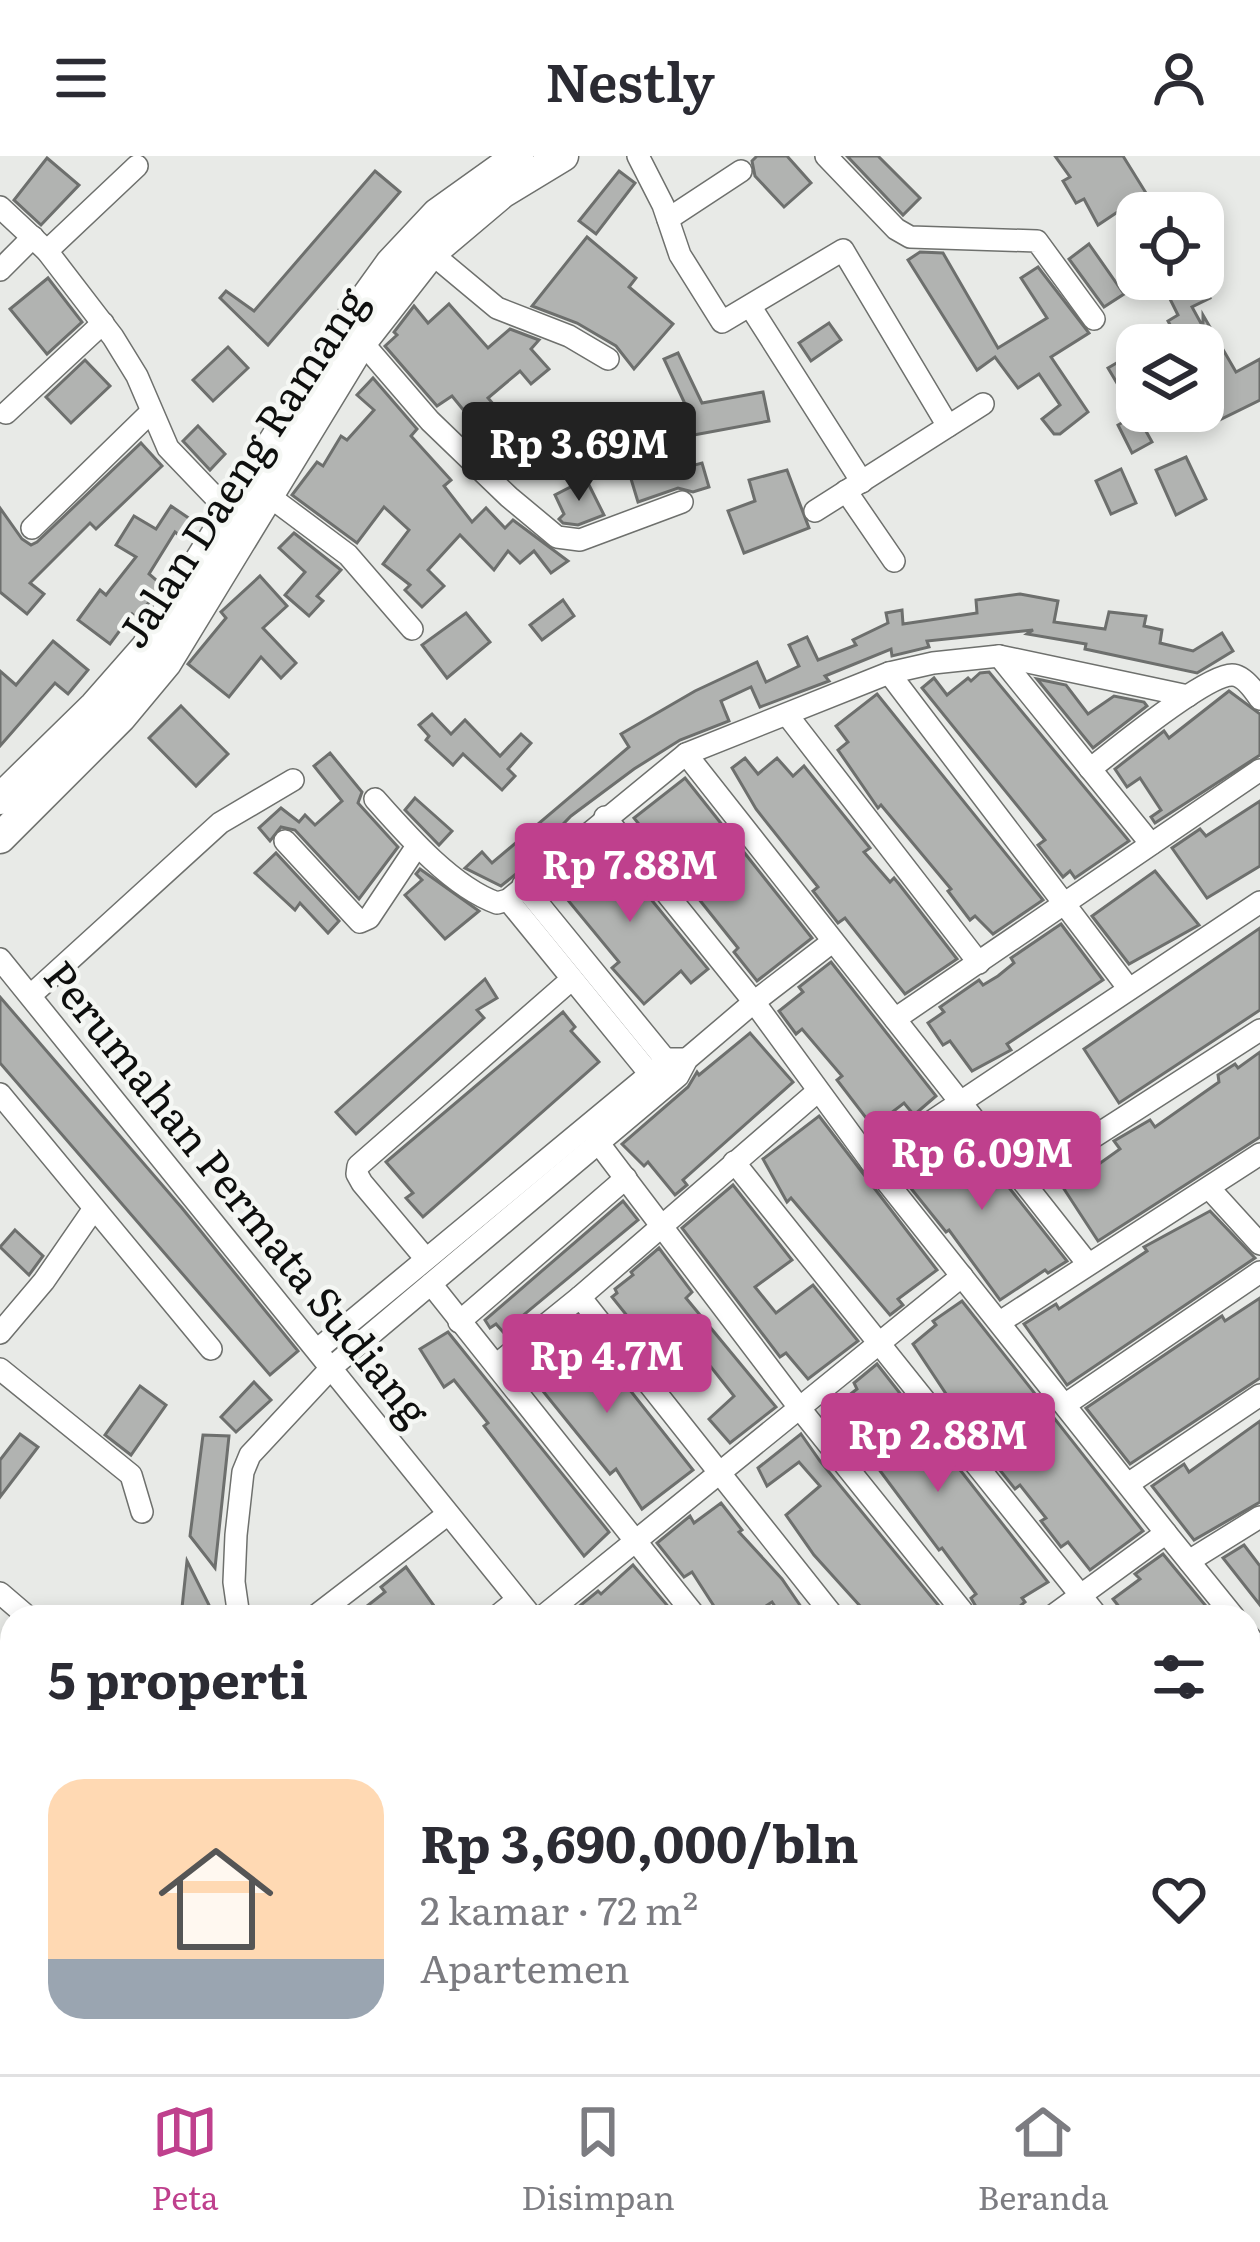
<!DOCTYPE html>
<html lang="id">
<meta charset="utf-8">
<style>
body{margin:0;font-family:Literata,serif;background:#f7f7f7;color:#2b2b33;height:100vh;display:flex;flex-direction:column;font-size:45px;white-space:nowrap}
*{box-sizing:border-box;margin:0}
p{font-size:39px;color:#7c7c81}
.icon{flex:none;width:66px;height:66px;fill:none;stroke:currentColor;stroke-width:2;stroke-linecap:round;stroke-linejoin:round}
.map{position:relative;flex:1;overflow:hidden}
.sheet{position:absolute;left:0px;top:1449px;width:1260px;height:471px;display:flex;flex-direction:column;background:#fff;border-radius:36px 36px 0 0;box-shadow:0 6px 18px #0003}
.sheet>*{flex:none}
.controls{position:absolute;left:1116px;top:36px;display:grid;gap:24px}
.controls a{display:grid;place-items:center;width:108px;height:108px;border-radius:24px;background:#fff;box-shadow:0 6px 18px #0003;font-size:60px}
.price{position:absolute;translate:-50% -102px;padding:0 27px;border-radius:12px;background:#bf408d;color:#fff;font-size:39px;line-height:78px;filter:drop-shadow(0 3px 6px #0008)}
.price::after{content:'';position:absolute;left:50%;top:72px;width:36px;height:27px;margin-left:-18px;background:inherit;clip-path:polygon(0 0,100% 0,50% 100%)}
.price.active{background:#222;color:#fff}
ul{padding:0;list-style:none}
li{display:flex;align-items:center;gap:36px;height:300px;padding:0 48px}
li span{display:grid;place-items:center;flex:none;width:336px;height:240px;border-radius:36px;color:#555}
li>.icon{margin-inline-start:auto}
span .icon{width:144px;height:144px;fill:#fffc;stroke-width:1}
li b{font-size:51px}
h2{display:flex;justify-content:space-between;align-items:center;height:144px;padding:0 48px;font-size:51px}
header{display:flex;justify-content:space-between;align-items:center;height:156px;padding:0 48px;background:#fff;font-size:54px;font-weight:600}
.menu{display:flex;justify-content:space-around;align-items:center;height:168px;border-top:3px solid #e1e1e2;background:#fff;font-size:33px;color:#7c7c81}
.menu a{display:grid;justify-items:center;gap:6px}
.menu .active{color:#bf408d}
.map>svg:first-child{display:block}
.building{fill:#b1b3b1;stroke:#6d6f6d;stroke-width:3}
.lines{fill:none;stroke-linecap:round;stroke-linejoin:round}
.street-casing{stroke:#6e706d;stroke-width:24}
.secondary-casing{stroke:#6e706d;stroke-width:33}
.street{stroke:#fff;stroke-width:21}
.secondary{stroke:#fff;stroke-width:30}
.labels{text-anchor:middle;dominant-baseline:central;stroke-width:9;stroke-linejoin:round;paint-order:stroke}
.street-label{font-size:42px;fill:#0e0f0e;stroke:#f5f7f4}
</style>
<header><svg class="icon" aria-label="menu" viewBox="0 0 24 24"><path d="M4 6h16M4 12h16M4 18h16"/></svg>Nestly<svg class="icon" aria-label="person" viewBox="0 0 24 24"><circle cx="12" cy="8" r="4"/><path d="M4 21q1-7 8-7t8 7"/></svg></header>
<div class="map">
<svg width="1260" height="1918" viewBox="0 0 1260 1918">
<rect width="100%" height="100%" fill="#e8eae7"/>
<!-- building -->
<g class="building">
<polygon points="757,0 787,0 811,27 784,51 755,20 752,5"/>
<polygon points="847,0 878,0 920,42 903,59"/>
<polygon points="1055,0 1123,0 1146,37 1098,69 1084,43 1076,47 1063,25 1070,21"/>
<polygon points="47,2 79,29 41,69 14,44"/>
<polygon points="375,15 400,36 268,189 220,142 226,135 254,155"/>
<polygon points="619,15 635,27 596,78 579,65"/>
<polygon points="587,81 636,122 629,131 673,168 634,213 616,190 577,167 532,150"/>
<polygon points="1089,88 1124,138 1104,151 1069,103"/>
<polygon points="920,96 943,97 998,192 1047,162 1021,122 1038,111 1089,177 1051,201 1088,256 1060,278 1054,278 1042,263 1060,249 1039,218 1018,232 995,201 977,214 908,104"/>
<polygon points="48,122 82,166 47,198 10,153"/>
<polygon points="1160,123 1201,123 1210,142 1192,151 1203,171 1203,159 1236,216 1260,203 1260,244 1203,272 1203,189 1181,189 1168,165 1178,159"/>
<polygon points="449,148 488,192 510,173 539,184 531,193 549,213 531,228 520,215 488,242 495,250 474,267 452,240 437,250 385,190 397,179 394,176 414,150 428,167"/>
<polygon points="829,167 841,184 811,205 799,187"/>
<polygon points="228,191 248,212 213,245 193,224"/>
<polygon points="1137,195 1137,259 1152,286 1132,297 1118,269 1136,259 1108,212"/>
<polygon points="678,197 702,247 763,236 769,265 656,286 665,317 702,307 709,331 693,336 678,332 638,346 628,313 639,309 630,261 686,250 664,203"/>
<polygon points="85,204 110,230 71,267 46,241"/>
<polygon points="373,222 417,273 411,280 451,324 444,330 472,366 486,352 505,372 513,364 568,405 551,417 534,395 520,407 508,395 494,414 460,379 428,414 444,430 422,451 405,434 410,429 383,408 409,374 384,351 357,387 292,339 317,306 323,310 341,280 347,284 374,254 357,239"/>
<polygon points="198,270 225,298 210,314 183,285"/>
<polygon points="141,287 162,310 96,373 90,367 30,427 44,438 27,458 0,436 0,352 22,383 31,389 37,386"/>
<polygon points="1186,301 1206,343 1176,359 1156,314"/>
<polygon points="1121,313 1136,347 1111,358 1096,325"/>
<polygon points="787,314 809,372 744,397 728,355 755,345 749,324"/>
<polygon points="586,323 604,359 578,369 563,367 559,363 564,358 555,339"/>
<polygon points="171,350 190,363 179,379 175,376 149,418 162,429 137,462 132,458 110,488 78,464 100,434 106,439 136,401 116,389 134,360 156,373"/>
<polygon points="294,377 341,414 317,440 323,445 309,460 285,439 305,416 279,392"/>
<polygon points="260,420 287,450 263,472 296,507 281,522 261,501 229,541 188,508 226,462 221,456"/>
<polygon points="1020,438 1058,445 1054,466 1105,473 1109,456 1146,460 1144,470 1162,474 1160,487 1193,495 1222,477 1233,495 1197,517 1085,493 1086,488 1027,478 1033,474 927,485 929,491 892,500 891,493 825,520 829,525 760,551 751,531 721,545 729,565 680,584 634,613 571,660 535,697 538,700 501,730 465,712 482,696 492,707 629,591 621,578 695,535 757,506 766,526 799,510 789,489 807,481 818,504 856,489 853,484 888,467 886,457 902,454 903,468 977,457 976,444"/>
<polygon points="563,444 574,460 542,484 530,469"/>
<polygon points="466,457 490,486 447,522 422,489"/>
<polygon points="53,485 88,514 68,538 55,527 0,590 0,515 16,529"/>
<polygon points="989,516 1129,685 1075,722 1070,715 1063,721 1038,689 1045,684 922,532 934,522 947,539 968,522 971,525 980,517"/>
<polygon points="1037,523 1066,529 1088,558 1114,540 1144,546 1147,550 1093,592"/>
<polygon points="1229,535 1260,558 1260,599 1155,667 1151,661 1161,654 1140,622 1127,631 1115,613 1164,575 1169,582"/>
<polygon points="877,538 1043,744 993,778 975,760 970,764 948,735 951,733 881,649 878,652 838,594 848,586 836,570"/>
<polygon points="181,550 228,598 196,630 149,582"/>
<polygon points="432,558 451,578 465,564 500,600 521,578 531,587 508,613 515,620 502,634 463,598 453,609 426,584 429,580 419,569"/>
<polygon points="330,597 362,636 358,647 398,691 359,743 295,674 281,671 270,685 259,672 281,652 299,666 305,659 315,669 342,645 314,610"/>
<polygon points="745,602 758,618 777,602 793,620 804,610 870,692 864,696 890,726 894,722 899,728 957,803 905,838 845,762 838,767 813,735 818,731 756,653 732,612"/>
<polygon points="685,622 812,782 757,825 734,796 738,792 634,662"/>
<polygon points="415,642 452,675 439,689 405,654"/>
<polygon points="1260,645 1260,710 1207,742 1172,692 1200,673 1206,680"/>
<polygon points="605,687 708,813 691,827 681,815 644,848 612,812 619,806 557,731"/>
<polygon points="276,697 339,765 328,777 300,747 295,754 255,717"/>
<polygon points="420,713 479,755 445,783 405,739 422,724 416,718"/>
<polygon points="1155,715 1199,769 1129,808 1092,760"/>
<polygon points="1061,768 1103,824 1007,888 1011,894 972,915 950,885 943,889 928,867 944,856 940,851 979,824 983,829 998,820 1014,807 1011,802"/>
<polygon points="1260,772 1260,854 1119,947 1084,893"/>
<polygon points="831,806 936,940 914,959 904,947 873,971 837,924 842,920 802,873 796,878 779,855 803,836 799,831"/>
<polygon points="485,823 497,842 477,854 484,862 356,978 336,956"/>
<polygon points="0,841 182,1052 298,1195 270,1219 0,907"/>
<polygon points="563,856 575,871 571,875 599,906 423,1061 406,1042 413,1037 386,1006"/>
<polygon points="750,877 793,926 683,1024 687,1029 675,1039 648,1006 644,1010 622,988 688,931 697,916 699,919"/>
<polygon points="1260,896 1260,981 1098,1085 1064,1033 1120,993 1114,985 1150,964 1155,971 1219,926 1218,919 1235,908 1238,912"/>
<polygon points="819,960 937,1114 898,1143 903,1149 890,1159 791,1042 787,1046 763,1003"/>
<polygon points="958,967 1067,1105 1048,1117 1045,1114 1000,1144 949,1074 946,1076 901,1020 905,1018 902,1014 938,990 932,983"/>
<polygon points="733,1029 792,1104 755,1131 776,1157 813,1129 858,1185 808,1223 786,1197 780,1201 682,1072"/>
<polygon points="623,1045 638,1064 503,1176 496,1168 490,1172 485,1164"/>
<polygon points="1210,1055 1255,1102 1067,1229 1024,1168 1056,1148 1059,1153 1147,1095 1144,1091"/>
<polygon points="15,1074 43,1100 29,1119 0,1091"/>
<polygon points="659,1092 692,1136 686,1142 776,1251 730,1287 709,1263 734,1240 711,1211 684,1231 612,1141 617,1137 615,1133 633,1119 631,1116"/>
<polygon points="1260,1142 1260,1222 1130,1308 1086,1252 1222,1160 1225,1165"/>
<polygon points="962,1145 1143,1375 1090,1414 1068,1386 1061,1391 1041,1365 1046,1362 1020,1329 1015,1333 980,1289 913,1188 936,1169 933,1165"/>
<polygon points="581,1172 693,1314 642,1353 616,1313 610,1318 521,1208 546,1188 548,1190"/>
<polygon points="448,1176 609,1376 584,1400 484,1270 488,1267 454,1224 444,1231 420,1193"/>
<polygon points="877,1208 1048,1426 1022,1442 1025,1446 1014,1455 1018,1461 982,1461 971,1442 976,1438 942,1392 939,1394 875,1308 851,1281 845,1285 835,1273 841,1268 830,1254 857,1233 854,1227"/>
<polygon points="254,1226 271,1244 236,1276 221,1261"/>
<polygon points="140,1230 166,1249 131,1299 105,1279"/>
<polygon points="1260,1265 1260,1346 1194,1384 1152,1330 1184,1308 1189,1316"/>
<polygon points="20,1278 38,1291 0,1341 0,1304"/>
<polygon points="801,1278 820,1305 948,1461 870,1461 814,1399 786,1359 820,1330 799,1306 767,1330 758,1312"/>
<polygon points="203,1279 229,1280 215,1412 190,1380"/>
<polygon points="721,1347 742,1374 739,1376 782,1423 808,1461 782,1461 772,1446 749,1461 721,1461 692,1416 684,1421 657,1387 690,1360 694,1367"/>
<polygon points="1244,1389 1260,1410 1260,1449 1223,1402"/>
<polygon points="1163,1398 1215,1461 1127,1461 1113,1443 1140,1423 1135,1418"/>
<polygon points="187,1405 210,1451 209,1461 181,1461"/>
<polygon points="633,1409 677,1461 566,1461 598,1435 601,1438"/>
<polygon points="406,1411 442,1461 353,1461 385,1436 381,1431"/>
</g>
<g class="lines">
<!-- street casing -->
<g class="street-casing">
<g id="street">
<polyline points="638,0 663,49 680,99 722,166 843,94 948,270"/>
<polyline points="826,0 896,73 910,81 1037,85 1094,163"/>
<polyline points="0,51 47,95 113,181 137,220 168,292 239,366"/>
<polyline points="668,63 741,15"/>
<polyline points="47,95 137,10"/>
<polyline points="431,97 497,152 569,180 608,203"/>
<polyline points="0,114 33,81"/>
<polyline points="750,150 862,326"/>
<polyline points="355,178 430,265 509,341 557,381 580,384 682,346"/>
<polyline points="6,257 103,167"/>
<polyline points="846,335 894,405"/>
<polyline points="269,340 348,399 412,473"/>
<polyline points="815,355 983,248"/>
<polyline points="32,372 150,257"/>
<polyline points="999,500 1151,688"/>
<polyline points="889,517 1129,833"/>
<polyline points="788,560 979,807"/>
<polyline points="686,598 1088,1108"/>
<path d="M1090 613C1115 594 1205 519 1232 519 1243 519 1254 534 1260 543"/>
<path d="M375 643C406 678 452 731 497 747L508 744 686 598 889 517 933 507 999 500 1188 540"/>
<polyline points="605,661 754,846 832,786"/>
<polyline points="285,685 360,766 369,762 417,690"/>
<polyline points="523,729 674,914"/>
<polyline points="508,744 659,929"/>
<polyline points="0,803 532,1461"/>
<polyline points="31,839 220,667 293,624"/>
<polyline points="895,863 1260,614"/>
<polyline points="0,938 211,1193"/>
<polyline points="597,985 801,1254 967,1461"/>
<polyline points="734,1006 1098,1461"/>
<polyline points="871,1006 1260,746"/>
<polyline points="1025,1025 1260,874"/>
<polyline points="1209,1032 1260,1088"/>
<polyline points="426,1103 362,1027 357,1018 358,1010 572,823"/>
<polyline points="431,1128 696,1461"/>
<polyline points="580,1141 818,935"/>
<polyline points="459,1166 626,1022"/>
<polyline points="1000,1166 1260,998"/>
<polyline points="0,1177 44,1125 93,1054"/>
<polyline points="318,1193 650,918 670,903 687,903"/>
<polyline points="496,1209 580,1141 834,1461"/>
<polyline points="0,1213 131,1319 142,1356"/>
<polyline points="1066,1248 1260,1116"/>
<polyline points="1128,1328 1260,1239"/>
<polyline points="1166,1377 1234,1461"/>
<polyline points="1189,1405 1260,1361"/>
<polyline points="0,1437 28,1461"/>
<polyline points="239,1461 234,1426 236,1379 243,1316 250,1299 332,1211 678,920 687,903 754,846 871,1006 1166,1377 1051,1461"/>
<polyline points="314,1461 448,1358"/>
<polyline points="496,1461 517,1444"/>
<polyline points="542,1461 962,1120"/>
<polyline points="1248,1479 1260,1494"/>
<polyline points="1248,1624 1260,1617"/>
<polyline points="0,1707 12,1692"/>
<polyline points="1248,1763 1260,1755"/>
<polyline points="0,1882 12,1893"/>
<polyline points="1248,1893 1260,1885"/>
<polyline points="28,1908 38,1918"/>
<polyline points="129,1908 135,1918"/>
<polyline points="694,1908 702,1918"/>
<polyline points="889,1908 897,1918"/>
<polyline points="1088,1908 1096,1918"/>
<polyline points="265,1918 274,1908"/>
<polyline points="410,1918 420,1908"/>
<polyline points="587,1918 600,1908"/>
<polyline points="1024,1918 1038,1908"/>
<polyline points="1213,1918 1227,1908"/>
</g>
</g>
<!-- secondary casing -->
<g class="secondary-casing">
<g id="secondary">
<polyline points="0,643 95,550 146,492 345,171 391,107 437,58 518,0"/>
<polyline points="0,682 121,561 166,507 363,184 431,97 502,37 563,0"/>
</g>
</g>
<!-- street -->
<use href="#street" class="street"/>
<!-- secondary -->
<use href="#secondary" class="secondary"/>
</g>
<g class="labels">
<!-- street labels -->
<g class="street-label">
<text transform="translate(240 310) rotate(-57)">Jalan Daeng Ramang</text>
<text transform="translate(239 1036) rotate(51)">Perumahan Permata Sudiang</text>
</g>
</g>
</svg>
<div class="controls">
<a><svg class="icon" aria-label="locate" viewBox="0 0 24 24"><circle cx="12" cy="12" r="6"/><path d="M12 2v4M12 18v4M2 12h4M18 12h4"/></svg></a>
<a><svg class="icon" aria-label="layers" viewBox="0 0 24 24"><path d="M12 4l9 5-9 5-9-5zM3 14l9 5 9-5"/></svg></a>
</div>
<b class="price active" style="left:579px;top:348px">Rp 3.69M</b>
<b class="price" style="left:630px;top:769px">Rp 7.88M</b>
<b class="price" style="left:982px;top:1057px">Rp 6.09M</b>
<b class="price" style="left:607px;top:1260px">Rp 4.7M</b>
<b class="price" style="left:938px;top:1339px">Rp 2.88M</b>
<section class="sheet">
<h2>5 properti<svg class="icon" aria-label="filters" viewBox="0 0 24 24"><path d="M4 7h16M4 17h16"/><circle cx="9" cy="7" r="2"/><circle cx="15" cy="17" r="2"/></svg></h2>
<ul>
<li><span style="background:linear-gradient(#ffd9b3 75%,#9aa5b1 0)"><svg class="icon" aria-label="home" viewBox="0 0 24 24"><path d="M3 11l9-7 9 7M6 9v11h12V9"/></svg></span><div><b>Rp 3,690,000/bln</b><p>2 kamar · 72 m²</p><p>Apartemen</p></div><svg class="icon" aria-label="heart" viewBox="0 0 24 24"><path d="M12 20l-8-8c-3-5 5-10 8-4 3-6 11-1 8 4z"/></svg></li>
</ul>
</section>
</div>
<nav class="menu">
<a class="active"><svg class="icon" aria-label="map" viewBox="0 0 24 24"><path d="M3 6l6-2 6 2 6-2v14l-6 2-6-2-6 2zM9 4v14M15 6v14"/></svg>Peta</a>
<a><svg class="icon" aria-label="saved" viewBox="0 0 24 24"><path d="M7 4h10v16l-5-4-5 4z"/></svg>Disimpan</a>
<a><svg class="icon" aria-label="home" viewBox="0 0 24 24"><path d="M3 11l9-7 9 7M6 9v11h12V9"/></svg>Beranda</a>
</nav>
